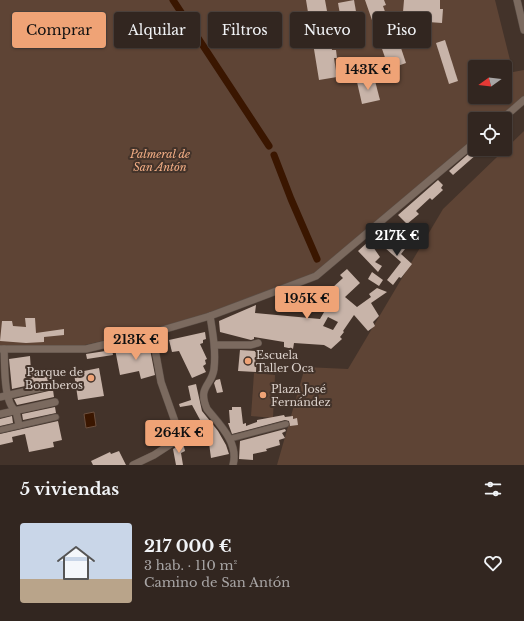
<!DOCTYPE html>
<html lang="es">
<meta charset="utf-8">
<style>
body{margin:0;font-family:"Libre Baskerville",serif;background:#3a2e29;color:#f1f3f6;height:100vh;display:flex;flex-direction:column;font-size:15px;white-space:nowrap}
*{box-sizing:border-box;margin:0}
p{font-size:13px;color:#a8a5a5}
.icon{flex:none;width:22px;height:22px;fill:none;stroke:currentColor;stroke-width:2;stroke-linecap:round;stroke-linejoin:round}
.map{position:relative;height:465px;overflow:hidden}
.sheet{display:flex;flex-direction:column;background:#322620;flex:1}
.sheet>*{flex:none}
.hud{position:absolute;left:12px;top:12px;width:500px;height:36px;display:flex;gap:8px}
.needle{width:26px;rotate:255deg}
.fabs{position:absolute;left:468px;top:60px;display:grid;gap:8px}
.fabs a{display:grid;place-items:center;width:44px;height:44px;border-radius:4px;background:#322620;box-shadow:0 1px 3px #0004,0 0 0 1px #4d433e;font-size:20px}
.price{position:absolute;translate:-50% -34px;padding:0 9px;border-radius:4px;background:#efa376;color:#111;font-size:13px;line-height:26px;filter:drop-shadow(0 1px 2px #0008)}
.price::after{content:'';position:absolute;left:50%;top:24px;width:12px;height:9px;margin-left:-6px;background:inherit;clip-path:polygon(0 0,100% 0,50% 100%)}
.price.active{background:#222;color:#fff}
ul{padding:0;list-style:none}
li{display:flex;align-items:center;gap:12px;height:100px;padding:0 20px}
li+li{border-top:1px solid #4d433e}
li span{display:grid;place-items:center;flex:none;width:112px;height:80px;border-radius:4px;color:#555}
li>.icon{margin-inline-start:auto}
span .icon{width:48px;height:48px;fill:#fffc;stroke-width:1}
li b{font-size:17px}
h2{display:flex;justify-content:space-between;align-items:center;height:48px;padding:0 20px;font-size:17px}
.pill{padding:0 14px;border-radius:4px;background:#322620;box-shadow:0 1px 3px #0004,0 0 0 1px #4d433e;font-size:14px;line-height:36px}
.pill.active{background:#efa376;color:#111}
.map>svg:first-child{display:block}
.green{fill:#5e4435;fill-rule:evenodd}
.water{fill:#3a1600;stroke:#6b4f3e}
.lines{fill:none;stroke-linecap:round;stroke-linejoin:round}
.canal{stroke:#3a1600;stroke-width:7}
.building{fill:#c8b4a9;fill-rule:evenodd}
.pedestrian-casing{stroke:#5c4f47;stroke-width:7}
.minor-casing{stroke:#5c4f47;stroke-width:8}
.pedestrian{stroke:#7b6a5f;stroke-width:5.5}
.minor{stroke:#7b6a5f;stroke-width:7}
.poi-dot{fill:#efa376;stroke:#43332a;stroke-width:1.5}
.labels{text-anchor:middle;dominant-baseline:central;stroke-width:4;stroke-linejoin:round;paint-order:stroke}
.park-label{font-size:11px;font-style:italic;fill:#f4af86;stroke:#43332a}
.poi-label{font-size:11px;fill:#ded4ce;stroke:#43332a;text-anchor:start}
</style>
<div class="map">
<svg width="524" height="465" viewBox="0 0 524 465">
<rect width="100%" height="100%" fill="#43332a"/>
<!-- green -->
<g class="green">
<path d="M0 0H495L513 72 524 70V96L497 119H475V138L317 274 183 322 85 345H0ZM475 67H505V97H475Z"/>
<polygon points="524,131 524,465 277,465 305,367 348,369 443,209"/>
<polygon points="254,373 275,375 273,418 251,416"/>
</g>
<!-- water -->
<polygon class="water" points="94,412 96,426 86,428 84,414"/>
<g class="lines">
<!-- canal -->
<g class="canal">
<polyline points="173,0 269,146"/>
<polyline points="274,155 291,199 317,259"/>
</g>
</g>
<!-- building -->
<g class="building">
<polygon points="306,0 325,0 327,11 323,11 325,22 320,23 323,37 330,35 332,50 336,50 337,58 334,58 337,77 319,80"/>
<polygon points="354,0 357,17 341,20 338,3"/>
<polygon points="365,0 384,0 386,5 383,6 388,20 391,19 397,37 400,36 402,44 400,45 406,63 389,69"/>
<polygon points="404,0 440,0 440,9 443,9 442,23 428,22 428,13 415,12 415,20 409,19 409,17 406,16 406,12 403,12"/>
<polygon points="445,40 458,81 449,84 436,43"/>
<polygon points="374,77 380,100 362,104 357,82"/>
<polygon points="474,149 486,149 478,156 477,154 453,175 449,171"/>
<polygon points="438,180 443,185 441,188 443,190 432,200 430,198 416,211 419,214 407,224 398,215"/>
<polygon points="394,226 398,227 394,239 405,249 401,254 412,264 401,278 399,277 393,285 387,280 401,262 384,247"/>
<polygon points="369,241 380,257 375,262 382,266 378,272 358,251"/>
<path d="M347 269 360 283 345 297 357 307 371 297 369 294 377 288 387 292 371 303 379 316 373 322 375 326 368 331 354 315 343 331 344 332 340 337 342 339 331 349 324 345 294 343 293 349 284 347V342L254 337V339L251 340 220 332 219 321 256 305 255 313 320 319 330 302 325 298 332 288 343 278 340 275ZM328 317 338 322 333 330 323 326Z"/>
<polygon points="372,272 383,280 379,286 368,279"/>
<polygon points="25,318 35,318 36,333 64,329 64,335 44,337 44,342 26,343 0,341 2,321 12,321 13,326 26,327"/>
<polygon points="205,332 206,339 203,340 203,343 200,344 207,359 205,360 206,364 203,366 206,372 192,378 179,351 172,352 169,340"/>
<polygon points="149,344 155,375 141,379 139,371 120,375 115,349"/>
<polygon points="112,350 113,355 87,359 86,354"/>
<polygon points="240,350 257,351 256,372 238,371"/>
<polygon points="30,356 31,371 41,370 41,375 51,374 52,380 12,389 9,359"/>
<polygon points="99,368 104,396 78,400 74,373"/>
<polygon points="220,379 223,392 217,393 214,383 216,380"/>
<polygon points="196,384 202,411 218,431 226,445 229,454 211,458 209,443 203,429 205,429 192,405 180,407 179,404 191,400 188,386"/>
<polygon points="53,390 54,397 17,405 14,399"/>
<polygon points="55,407 56,413 23,420 22,414"/>
<polygon points="232,407 241,407 243,424 246,423 246,426 257,422 257,420 284,415 285,417 293,416 293,419 297,418 298,425 290,426 289,421 285,420 232,434 228,423 230,423 229,410 232,410"/>
<polygon points="12,416 13,423 0,426 0,419"/>
<polygon points="58,421 62,440 53,442 54,447 29,452 25,434 12,437 13,442 0,445 0,434"/>
<polygon points="285,429 286,431 282,433 285,438 279,440 280,445 266,449 267,451 253,454 253,460 239,459 240,441"/>
<polygon points="183,443 185,451 181,453 183,465 176,465 173,449"/>
<polygon points="119,451 126,465 93,465 91,461 110,452 111,454"/>
</g>
<g class="lines">
<!-- pedestrian casing -->
<g class="pedestrian-casing">
<g id="pedestrian">
<polyline points="0,430 56,417"/>
<polyline points="229,439 286,424"/>
</g>
</g>
<!-- minor casing -->
<g class="minor-casing">
<g id="minor">
<polyline points="517,0 524,30"/>
<polyline points="502,119 524,100"/>
<path d="M210 316C213 334 216 351 214 369 212 386 197 386 207 409 220 425 239 443 233 465"/>
<polyline points="215,345 251,345 258,343"/>
<polyline points="0,349 86,349 152,333 210,316 316,276 475,142"/>
<path d="M4 349C5 363 3 403 16 411L19 425"/>
<polyline points="0,397 54,385"/>
<polyline points="0,414 55,402"/>
<polyline points="133,465 154,455 174,442 178,430 161,382 152,333"/>
</g>
</g>
<!-- pedestrian -->
<use href="#pedestrian" class="pedestrian"/>
<!-- minor -->
<use href="#minor" class="minor"/>
</g>
<!-- markers -->
<g class="poi-dot">
<circle cx="248" cy="361" r="4"/>
<circle cx="91" cy="378" r="4"/>
<circle cx="263" cy="395" r="4"/>
</g>
<g class="labels">
<!-- park labels -->
<g class="park-label">
<text x="160" y="154">Palmeral de<tspan x="160" dy="13">San Antón</tspan></text>
</g>
<!-- poi labels -->
<g class="poi-label">
<text x="256" y="355">Escuela<tspan x="256" dy="13">Taller Oca</tspan></text>
<text x="83" y="372" text-anchor="end">Parque de<tspan x="83" dy="13">Bomberos</tspan></text>
<text x="271" y="389">Plaza José<tspan x="271" dy="13">Fernández</tspan></text>
</g>
</g>
</svg>
<div class="fabs">
<a><svg class="needle" viewBox="-14 -14 28 28"><path d="M0-13l5 13h-10z" fill="#e53935"/><path d="M0 13l5-13h-10z" fill="#a8a5a5"/></svg></a>
<a><svg class="icon" aria-label="locate" viewBox="0 0 24 24"><circle cx="12" cy="12" r="6"/><path d="M12 2v4M12 18v4M2 12h4M18 12h4"/></svg></a>
</div>
<b class="price" style="left:368px;top:91px">143K €</b>
<b class="price active" style="left:397px;top:257px">217K €</b>
<b class="price" style="left:307px;top:320px">195K €</b>
<b class="price" style="left:136px;top:361px">213K €</b>
<b class="price" style="left:179px;top:454px">264K €</b>
<div class="hud">
<a class="pill active">Comprar</a>
<a class="pill">Alquilar</a>
<a class="pill">Filtros</a>
<a class="pill">Nuevo</a>
<a class="pill">Piso</a>
</div>
</div>
<section class="sheet">
<h2>5 viviendas<svg class="icon" aria-label="filters" viewBox="0 0 24 24"><path d="M4 7h16M4 17h16"/><circle cx="9" cy="7" r="2"/><circle cx="15" cy="17" r="2"/></svg></h2>
<ul>
<li><span style="background:linear-gradient(#c9d6e8 70%,#b9a48a 0)"><svg class="icon" aria-label="home" viewBox="0 0 24 24"><path d="M3 11l9-7 9 7M6 9v11h12V9"/></svg></span><div><b>217 000 €</b><p>3 hab. · 110 m²</p><p>Camino de San Antón</p></div><svg class="icon" aria-label="heart" viewBox="0 0 24 24"><path d="M12 20l-8-8c-3-5 5-10 8-4 3-6 11-1 8 4z"/></svg></li>
</ul>
</section>
